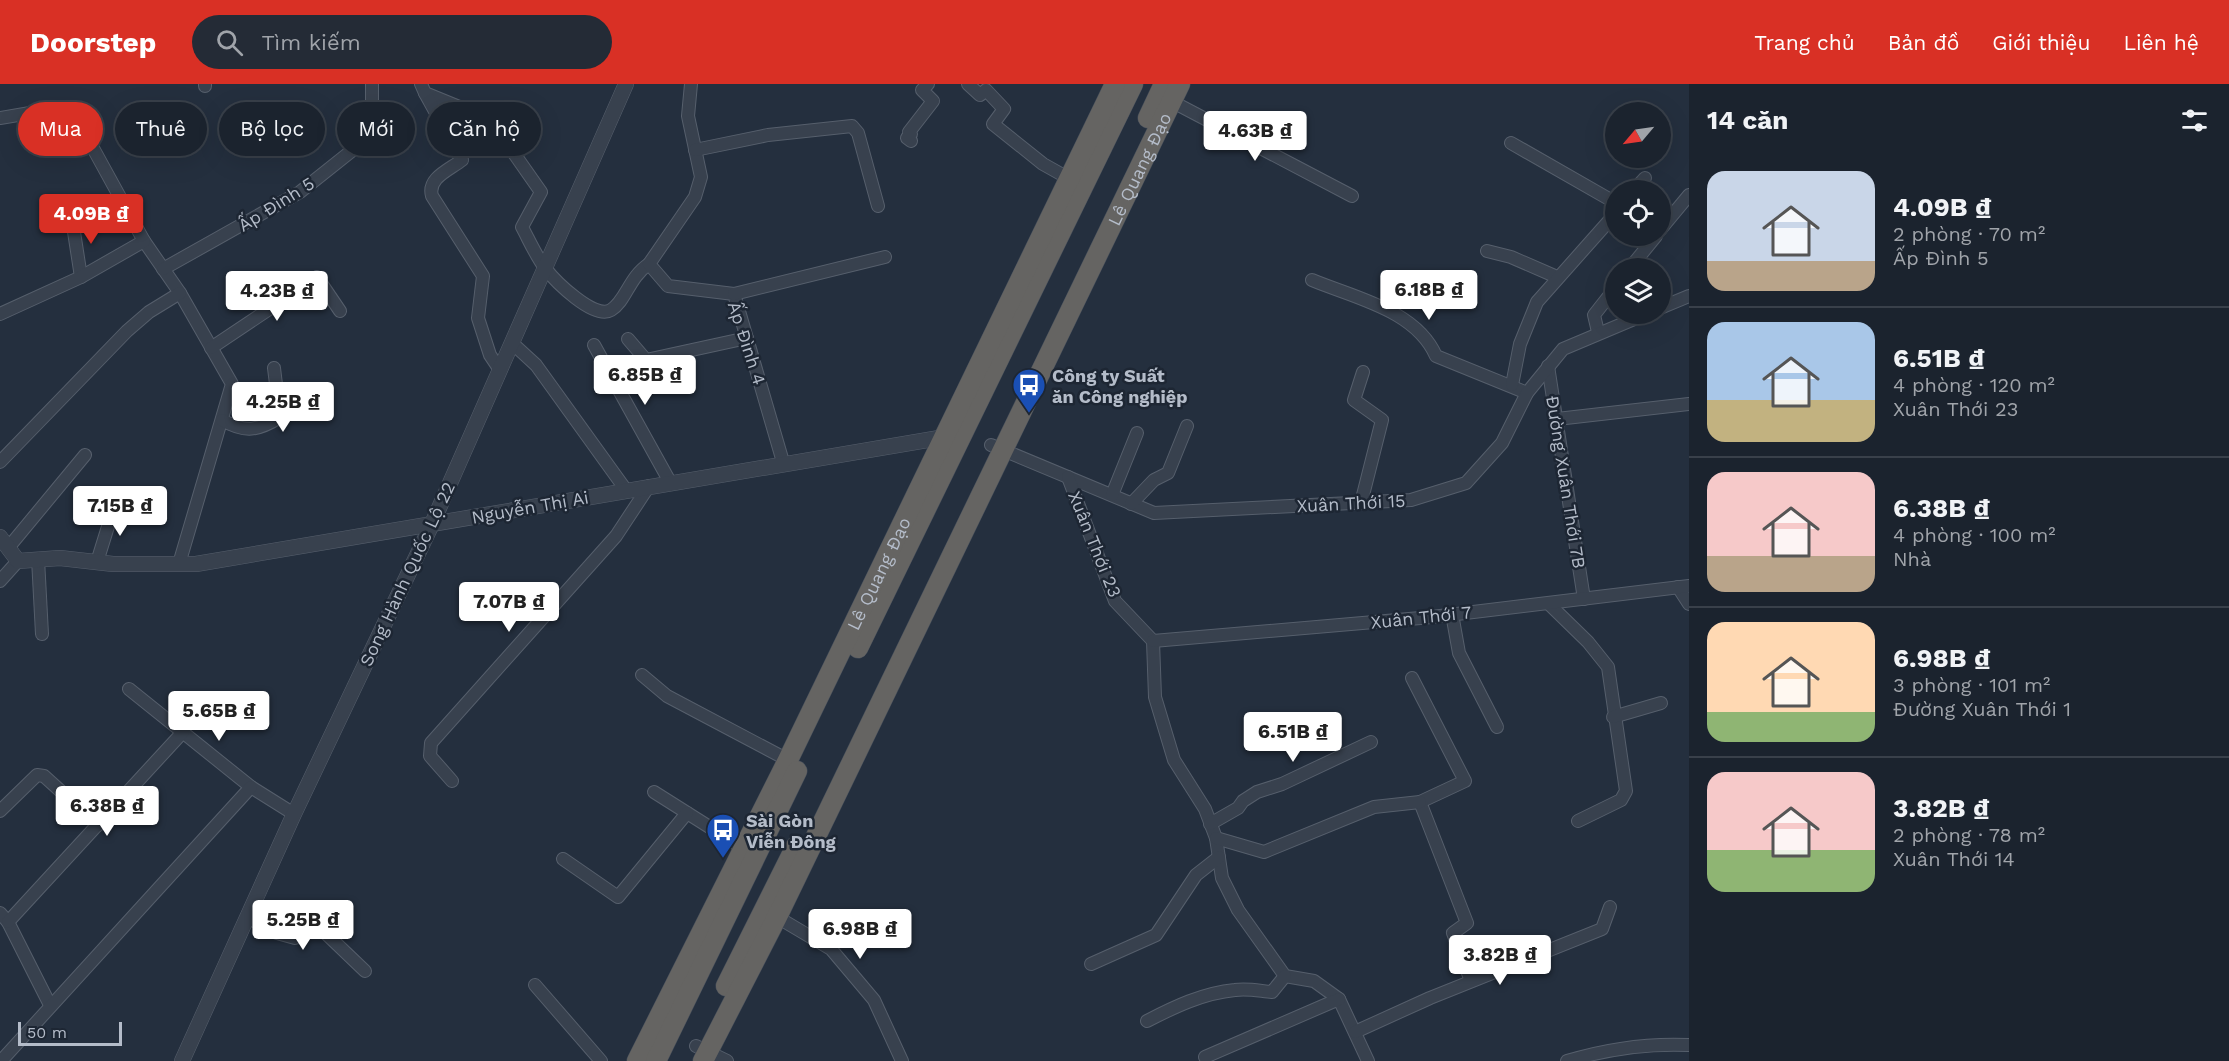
<!DOCTYPE html>
<html lang="vi">
<meta charset="utf-8">
<style>
body{margin:0;font-family:"Work Sans",sans-serif;background:#242b36;color:#f1f3f6;height:100vh;display:flex;flex-direction:column;font-size:22px;white-space:nowrap}
*{box-sizing:border-box;margin:0}
p{font-size:20px;color:#a0a4aa}
.icon{flex:none;width:33px;height:33px;fill:none;stroke:currentColor;stroke-width:2;stroke-linecap:round;stroke-linejoin:round}
.map{position:relative;flex:1;overflow:hidden}
.sheet{display:flex;flex-direction:column;background:#1b232e;width:540px}
.sheet>*{flex:none}
.hud{position:absolute;left:18px;top:18px;width:570px;height:54px;display:flex;gap:12px}
.needle{width:39px;rotate:241deg}
.controls{position:absolute;left:1605px;top:18px;display:grid;gap:12px}
.controls a{display:grid;place-items:center;width:66px;height:66px;border-radius:50%;background:#1b232e;box-shadow:0 6px 24px #0002,0 0 0 2px #39404a;font-size:30px}
.scale{position:absolute;left:18px;bottom:15px;width:104px;box-sizing:border-box;padding-left:6px;border:3px solid #b4bcc9;border-top:0;font-size:16px;line-height:21px;white-space:nowrap;color:#b4bcc9;-webkit-text-stroke:4px #1d2633;paint-order:stroke}
.price{position:absolute;translate:-50% -51px;padding:0 14px;border-radius:6px;background:#fff;color:#222;font-size:20px;line-height:39px;filter:drop-shadow(0 2px 3px #0008)}
.price::after{content:'';position:absolute;left:50%;top:36px;width:18px;height:14px;margin-left:-9px;background:inherit;clip-path:polygon(0 0,100% 0,50% 100%)}
.price.on{background:#d93025;color:#fff}
ul{padding:0;list-style:none}
li{display:flex;align-items:center;gap:18px;height:150px;padding:0 18px}
li+li{border-top:2px solid #39404a}
li span{display:grid;place-items:center;flex:none;width:168px;height:120px;border-radius:18px;color:#555}
li>.icon{margin-inline-start:auto}
span .icon{width:72px;height:72px;fill:#fffc;stroke-width:1}
li b{font-size:26px}
h2{display:flex;justify-content:space-between;align-items:center;height:72px;padding:0 18px;font-size:26px}
.tag{padding:0 21px;border-radius:27px;background:#1b232e;box-shadow:0 6px 24px #0002,0 0 0 2px #39404a;font-size:21px;line-height:54px}
.tag.on{background:#d93025;color:#fff}
header{display:flex;align-items:center;gap:36px;box-sizing:border-box;height:84px;padding:0 30px;background:#d93025;color:#fff}
header strong{font-size:28px}
nav{display:flex;gap:33px;margin-inline-start:auto;font-size:21px}
.search{width:420px;height:54px;background:#242b36;display:flex;align-items:center;gap:15px;box-sizing:border-box;padding:0 21px;border-radius:33px;color:#a0a4aa;font-size:22px}
main{display:flex;flex:1;min-height:0}
.map>svg:first-child{display:block}
.lines{fill:none;stroke-linecap:round;stroke-linejoin:round}
.minor-casing{stroke:#565f6c;stroke-width:14}
.tertiary-casing{stroke:#565f6c;stroke-width:16}
.trunk-casing{stroke:#434c59;stroke-width:21}
.minor{stroke:#38414e;stroke-width:12}
.tertiary{stroke:#38414e;stroke-width:15}
.trunk{stroke:#656462;stroke-width:20}
.labels{text-anchor:middle;dominant-baseline:central;stroke-width:5;stroke-linejoin:round;paint-order:stroke}
.street-label{font-size:18px;fill:#b4bcc9;stroke:#1d2633}
.poi-label{font-size:18px;font-weight:bold;fill:#b4bcc9;stroke:#1d2633;text-anchor:start}
</style>
<header>
<strong>Doorstep</strong>
<div class="search"><svg class="icon" aria-label="search" viewBox="0 0 24 24"><circle cx="10" cy="10" r="6"/><path d="M15 15l6 6"/></svg>Tìm kiếm</div>
<nav><a>Trang chủ</a><a>Bản đồ</a><a>Giới thiệu</a><a>Liên hệ</a></nav>
</header>
<main>
<div class="map">
<svg width="1689" height="977" viewBox="0 0 1689 977">
<rect width="100%" height="100%" fill="#242f3e"/>
<g class="lines">
<!-- minor casing -->
<g class="minor-casing">
<g id="minor">
<path d="M421 0 425 9 474 29 499 48 541 108 522 143C529 156 536 172 545 184 555 197 594 236 611 226 626 217 629 193 649 180"/>
<polyline points="691,0 688,32 701,93 695,113 649,180 668,202 734,210 783,378"/>
<polyline points="968,0 980,11 986,6 1004,25 993,40 1043,80 1068,94"/>
<polyline points="205,2 205,0"/>
<path d="M425 9 462 76C449 86 427 94 432 112L483 192 478 234 490 271 500 286"/>
<polyline points="1171,17 1352,112"/>
<polyline points="0,34 65,23"/>
<polyline points="911,57 907,54 911,50 909,48 933,17 922,6 928,0"/>
<polyline points="1511,59 1616,119"/>
<polyline points="695,66 768,51 852,42 858,49 878,122"/>
<polyline points="1634,106 1645,94"/>
<polyline points="72,135 81,193"/>
<polyline points="1660,146 1689,111"/>
<polyline points="144,157 180,209 232,300 179,480"/>
<polyline points="1487,167 1511,173 1557,193"/>
<polyline points="1630,184 1656,152"/>
<polyline points="163,185 300,108 359,61 372,35 372,0"/>
<path d="M1312 196C1355 214 1416 226 1436 272L1527 309"/>
<polyline points="734,210 885,173"/>
<polyline points="1660,224 1689,212"/>
<polyline points="0,230 81,193 144,157 82,44"/>
<polyline points="1598,248 1594,231 1616,203"/>
<polyline points="628,255 646,276 747,254"/>
<polyline points="512,259 536,281 626,406"/>
<polyline points="594,261 670,398"/>
<polyline points="211,264 317,193 340,227"/>
<polyline points="1548,282 1584,515"/>
<polyline points="1512,301 1520,260 1537,218 1616,129"/>
<polyline points="1557,335 1689,320"/>
<path d="M222 336C245 349 258 347 280 333L274 284"/>
<polyline points="991,361 1154,429 1411,416 1466,399 1502,359 1527,309 1563,265 1646,230"/>
<polyline points="0,378 127,247 149,228 180,209"/>
<polyline points="1068,393 1115,517 1153,557 1155,613 1174,676 1205,725 1216,754 1222,794 1238,826 1285,892 1314,897 1339,915 1368,977"/>
<polyline points="1112,411 1137,349"/>
<polyline points="1361,419 1382,336 1354,316 1363,288"/>
<polyline points="1131,420 1154,396 1168,389 1187,342"/>
<polyline points="8,464 85,371"/>
<polyline points="38,475 42,550"/>
<polyline points="97,478 115,420"/>
<polyline points="0,497 18,477"/>
<polyline points="1678,503 1689,520"/>
<polyline points="1549,520 1588,558 1608,583 1626,707 1621,716 1578,737"/>
<polyline points="1452,530 1459,569 1497,643"/>
<polyline points="1153,557 1432,533 1689,502"/>
<polyline points="642,591 667,612 788,676"/>
<polyline points="1412,594 1465,697 1420,718 1467,839 1453,849 1471,897"/>
<polyline points="129,605 251,703 294,730"/>
<polyline points="1613,633 1661,619"/>
<polyline points="452,697 430,672 431,659 616,452 649,402"/>
<polyline points="654,708 749,768"/>
<polyline points="0,727 37,691 44,692 98,741"/>
<polyline points="1210,740 1238,724 1243,717 1257,708 1282,700 1371,658"/>
<polyline points="1216,754 1264,768 1374,723 1420,718"/>
<polyline points="563,775 618,813 687,729"/>
<polyline points="0,829 8,838 50,921"/>
<polyline points="772,830 831,865 874,916 902,977"/>
<polyline points="247,833 277,849 295,854 318,842 365,887"/>
<polyline points="8,838 183,648"/>
<polyline points="1091,880 1156,851 1196,791 1219,773"/>
<polyline points="535,901 601,977"/>
<path d="M1147 937C1174 923 1203 909 1235 906 1247 904 1260 907 1272 908L1285 892"/>
<polyline points="1355,948 1430,914 1602,845 1610,823"/>
<polyline points="696,962 727,977"/>
<polyline points="1205,973 1339,915"/>
<polyline points="1,977 251,703"/>
<path d="M1567 977C1607 965 1647 959 1689 961"/>
</g>
</g>
<!-- tertiary casing -->
<g class="tertiary-casing">
<g id="tertiary">
<polyline points="0,453 18,477 60,474 113,480 196,480 951,352"/>
<polyline points="182,977 294,730 432,440 626,0"/>
</g>
</g>
<!-- trunk casing -->
<g class="trunk-casing">
<g id="trunk">
<polyline points="1148,34 1164,0"/>
<polyline points="858,564 1133,0"/>
<polyline points="726,902 796,762"/>
<path id="s1" d="M637 977 788 676 1115 0"/>
<polyline points="656,977 797,687"/>
<path id="s2" d="M703 977 777 833 1180 0"/>
</g>
</g>
<!-- minor -->
<use href="#minor" class="minor"/>
<!-- tertiary -->
<use href="#tertiary" class="tertiary"/>
<!-- trunk -->
<use href="#trunk" class="trunk"/>
</g>
<!-- icons -->
<defs>
<g id="bus-pin" transform="scale(1.725)"><path d="M0 17L-7.5 6A9.5 9.5 0 1 1 7.5 6Z" fill="#1a4fb4" stroke="#1d2633"/><path d="M-5-6H5V4H4V6H2V4H-2V6H-4V4H-5ZM-3.5-4V0h7V-4ZM-3.5 1.2v1.5H-2V1.2ZM2 1.2v1.5H3.5V1.2Z" fill="#fff"/></g>
</defs>
<g fill-rule="evenodd">
<use href="#bus-pin" x="1029" y="301"/>
<use href="#bus-pin" x="723" y="746"/>
</g>
<g class="labels">
<!-- street labels -->
<g class="street-label">
<text stroke="none"><textPath href="#s2" startOffset="993">Lê Quang Đạo</textPath></text>
<text transform="translate(276 120) rotate(-32)">Ấp Đình 5</text>
<text transform="translate(747 259) rotate(72)">Ấp Đình 4</text>
<text transform="translate(1566 398) rotate(81)">Đường Xuân Thới 7B</text>
<text transform="translate(1351 419) rotate(-3)">Xuân Thới 15</text>
<text transform="translate(530 423) rotate(-10)">Nguyễn Thị Ai</text>
<text transform="translate(1095 460) rotate(68)">Xuân Thới 23</text>
<text transform="translate(407 490) rotate(-65)">Song Hành Quốc Lộ 22</text>
<text stroke="none"><textPath href="#s1" startOffset="544">Lê Quang Đạo</textPath></text>
<text transform="translate(1421 533) rotate(-6)">Xuân Thới 7</text>
</g>
<!-- poi labels -->
<g class="poi-label">
<text x="1052" y="291">Công ty Suất<tspan x="1052" dy="21">ăn Công nghiệp</tspan></text>
<text x="746" y="736">Sài Gòn<tspan x="746" dy="21">Viễn Đông</tspan></text>
</g>
</g>
</svg>
<div class="controls">
<a><svg class="needle" viewBox="-14 -14 28 28"><path d="M0-13l5 13h-10z" fill="#e53935"/><path d="M0 13l5-13h-10z" fill="#a0a4aa"/></svg></a>
<a><svg class="icon" aria-label="locate" viewBox="0 0 24 24"><circle cx="12" cy="12" r="6"/><path d="M12 2v4M12 18v4M2 12h4M18 12h4"/></svg></a>
<a><svg class="icon" aria-label="layers" viewBox="0 0 24 24"><path d="M12 4l9 5-9 5-9-5zM3 14l9 5 9-5"/></svg></a>
</div>
<div class="scale">50 m</div>
<b class="price" style="left:1255px;top:78px">4.63B ₫</b>
<b class="price on" style="left:91px;top:161px">4.09B ₫</b>
<b class="price" style="left:1429px;top:237px">6.18B ₫</b>
<b class="price" style="left:277px;top:238px">4.23B ₫</b>
<b class="price" style="left:645px;top:322px">6.85B ₫</b>
<b class="price" style="left:283px;top:349px">4.25B ₫</b>
<b class="price" style="left:120px;top:453px">7.15B ₫</b>
<b class="price" style="left:509px;top:549px">7.07B ₫</b>
<b class="price" style="left:219px;top:658px">5.65B ₫</b>
<b class="price" style="left:1293px;top:679px">6.51B ₫</b>
<b class="price" style="left:107px;top:753px">6.38B ₫</b>
<b class="price" style="left:303px;top:867px">5.25B ₫</b>
<b class="price" style="left:860px;top:876px">6.98B ₫</b>
<b class="price" style="left:1500px;top:902px">3.82B ₫</b>
<div class="hud">
<a class="tag on">Mua</a>
<a class="tag">Thuê</a>
<a class="tag">Bộ lọc</a>
<a class="tag">Mới</a>
<a class="tag">Căn hộ</a>
</div>
</div>
<section class="sheet">
<h2>14 căn<svg class="icon" aria-label="filters" viewBox="0 0 24 24"><path d="M4 7h16M4 17h16"/><circle cx="9" cy="7" r="2"/><circle cx="15" cy="17" r="2"/></svg></h2>
<ul>
<li><span style="background:linear-gradient(#c9d6e8 75%,#b9a48a 0)"><svg class="icon" aria-label="home" viewBox="0 0 24 24"><path d="M3 11l9-7 9 7M6 9v11h12V9"/></svg></span><div><b>4.09B ₫</b><p>2 phòng · 70 m²</p><p>Ấp Đình 5</p></div></li>
<li><span style="background:linear-gradient(#a9c7e8 65%,#c2b280 0)"><svg class="icon" aria-label="home" viewBox="0 0 24 24"><path d="M3 11l9-7 9 7M6 9v11h12V9"/></svg></span><div><b>6.51B ₫</b><p>4 phòng · 120 m²</p><p>Xuân Thới 23</p></div></li>
<li><span style="background:linear-gradient(#f6c9c9 70%,#b9a48a 0)"><svg class="icon" aria-label="home" viewBox="0 0 24 24"><path d="M3 11l9-7 9 7M6 9v11h12V9"/></svg></span><div><b>6.38B ₫</b><p>4 phòng · 100 m²</p><p>Nhà</p></div></li>
<li><span style="background:linear-gradient(#ffd9b3 75%,#8fb573 0)"><svg class="icon" aria-label="home" viewBox="0 0 24 24"><path d="M3 11l9-7 9 7M6 9v11h12V9"/></svg></span><div><b>6.98B ₫</b><p>3 phòng · 101 m²</p><p>Đường Xuân Thới 1</p></div></li>
<li><span style="background:linear-gradient(#f6c9c9 65%,#8fb573 0)"><svg class="icon" aria-label="home" viewBox="0 0 24 24"><path d="M3 11l9-7 9 7M6 9v11h12V9"/></svg></span><div><b>3.82B ₫</b><p>2 phòng · 78 m²</p><p>Xuân Thới 14</p></div></li>
</ul>
</section>
</main>
